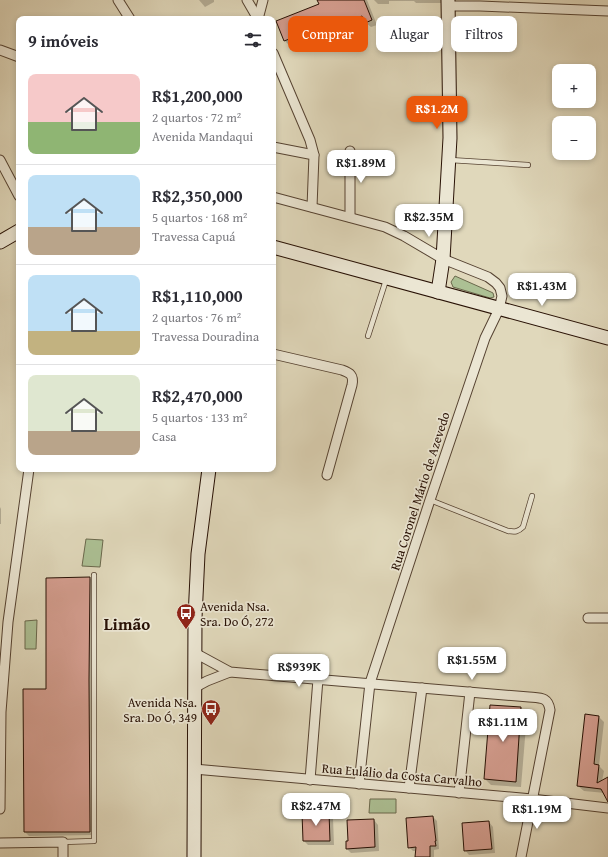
<!DOCTYPE html>
<html lang="pt">
<meta charset="utf-8">
<style>
body{margin:0;font-family:"Gentium Book Plus",serif;background:#f2f2f3;color:#2b2b33;height:100vh;display:flex;flex-direction:column;font-size:15px;white-space:nowrap}
*{box-sizing:border-box;margin:0}
p{font-size:13px;color:#7c7c81}
.icon{flex:none;width:22px;height:22px;fill:none;stroke:currentColor;stroke-width:2;stroke-linecap:round;stroke-linejoin:round}
.map{position:relative;flex:1;overflow:hidden}
.side{position:absolute;left:16px;top:16px;width:260px;height:456px;display:flex;flex-direction:column;background:#fff;border-radius:8px;box-shadow:0 2px 6px #0003}
.side>*{flex:none}
.guide{position:absolute;left:288px;top:16px;width:260px;height:36px;display:flex;gap:8px}
.fabs{position:absolute;left:552px;top:64px;display:grid;gap:8px}
.fabs a{display:grid;place-items:center;width:44px;height:44px;border-radius:8px;background:#fff;box-shadow:0 2px 6px #0003;font-size:20px}
.price{position:absolute;translate:-50% -34px;padding:0 9px;border-radius:8px;background:#fff;color:#222;font-size:13px;line-height:26px;filter:drop-shadow(0 1px 2px #0008)}
.price::after{content:'';position:absolute;left:50%;top:24px;width:12px;height:9px;margin-left:-6px;background:inherit;clip-path:polygon(0 0,100% 0,50% 100%)}
.price.selected{background:#ea580c;color:#fff}
ul{padding:0;list-style:none}
li{display:flex;align-items:center;gap:12px;height:100px;padding:0 12px}
li+li{border-top:1px solid #e1e1e2}
li span{display:grid;place-items:center;flex:none;width:112px;height:80px;border-radius:8px;color:#555}
li>.icon{margin-inline-start:auto}
span .icon{width:48px;height:48px;fill:#fffc;stroke-width:1}
li b{font-size:17px}
h2{display:flex;justify-content:space-between;align-items:center;height:48px;padding:0 12px;font-size:17px}
.chip{padding:0 14px;border-radius:8px;background:#fff;box-shadow:0 2px 6px #0003;font-size:14px;line-height:36px}
.chip.selected{background:#ea580c;color:#fff}
.map>svg:first-child{display:block}
.green{fill:#acc094;stroke:#6a684c}
.shadow{fill:#0003}
.building{fill:#d59e90;stroke:#281105}
.lines{fill:none;stroke-linecap:round;stroke-linejoin:round}
.lane-casing{stroke:#564332;stroke-width:6}
.street-casing{stroke:#564332;stroke-width:11}
.secondary-casing{stroke:#281105;stroke-width:15}
.lane{stroke:#ebe6d3;stroke-width:4.5}
.street{stroke:#ebe6d3;stroke-width:9}
.secondary{stroke:#ebe6d3;stroke-width:13}
.labels{text-anchor:middle;dominant-baseline:central;stroke-width:3.5;stroke-linejoin:round;paint-order:stroke}
.street-label{font-size:13px;fill:#281105;stroke:#ebe6d3}
.poi-label{font-size:13px;fill:#281105;stroke:#ebe6d3;text-anchor:start}
.district-label{font-size:17px;font-weight:bold;fill:#281105;stroke:#ebe6d3}
</style>
<div class="map">
<svg width="608" height="857" viewBox="0 0 608 857">
<rect width="100%" height="100%" fill="#e0d8bb"/>
<filter id="stains"><feTurbulence type="fractalNoise" baseFrequency=".005" numOctaves="4"/><feColorMatrix values="0 0 0 0 .2 0 0 0 0 .09 0 0 0 0 .02 0 0 0 .5 -.17"/></filter>
<radialGradient id="worn" r=".72"><stop offset=".6" stop-color="#630" stop-opacity="0"/><stop offset="1" stop-color="#630" stop-opacity=".3"/></radialGradient>
<!-- green -->
<g class="green">
<polygon points="455,276 491,292 493,293 494,297 490,298 453,287 451,282"/>
<polygon points="86,539 103,540 100,567 82,566"/>
<polygon points="37,620 36,649 25,649 25,621"/>
<polygon points="370,799 396,799 396,813 369,813"/>
</g>
<!-- shadow -->
<g class="shadow">
<polygon points="199,0 214,0 214,2 205,7"/>
<polygon points="318,0 367,0 377,25 371,27 365,22 334,34 331,30 290,46 285,41 278,21 320,4"/>
<polygon points="374,0 445,0 444,3 416,3 414,1 389,1 389,4 378,4"/>
<polygon points="0,507 1,509 1,524 0,524"/>
<polygon points="90,578 94,583 94,835 29,836 25,832"/>
<polygon points="521,708 527,714 521,787 491,785 485,779"/>
<polygon points="599,717 604,722 599,766 604,771 602,781 608,778 608,798 605,793 584,791 578,786"/>
<polygon points="329,813 333,818 334,845 308,845 304,841"/>
<polygon points="433,817 437,821 439,849 434,850 434,857 416,857 417,851 413,851 409,847"/>
<polygon points="374,820 378,825 379,851 351,853 347,849"/>
<polygon points="489,822 493,827 495,853 469,855 465,850"/>
</g>
<!-- building -->
<g class="building">
<polygon points="317,0 364,0 372,20 365,23 362,16 328,29 327,25 284,41 276,21 319,4"/>
<polygon points="90,577 89,680 90,832 24,832 23,689 46,689 46,578"/>
<polygon points="490,705 521,707 516,782 484,779"/>
<polygon points="585,714 599,716 594,764 599,765 597,783 608,777 608,802 601,789 577,786"/>
<polygon points="329,812 330,841 303,841 302,813"/>
<polygon points="433,816 436,841 435,841 436,846 430,846 430,857 415,857 416,847 408,848 406,818"/>
<polygon points="374,819 375,847 346,849 346,841 348,841 347,820"/>
<polygon points="489,821 492,849 464,851 462,823"/>
</g>
<g class="lines">
<!-- lane casing -->
<g class="lane-casing">
<g id="lane">
<polyline points="450,160 528,165"/>
<polyline points="368,336 386,280"/>
<path d="M430 500 508 531C515 532 518 532 523 527L532 496"/>
<polyline points="63,842 94,841 94,575"/>
</g>
</g>
<!-- street casing -->
<g class="street-casing">
<g id="street">
<polyline points="118,0 130,19"/>
<polyline points="247,0 258,19"/>
<polyline points="448,6 480,6 608,11"/>
<polyline points="258,19 263,0"/>
<polyline points="0,50 19,57"/>
<polyline points="273,53 310,140 314,155 312,207"/>
<polyline points="273,147 314,155"/>
<polyline points="0,160 19,196"/>
<polyline points="273,197 385,227 404,236 443,259 488,277 496,283 500,288 502,296 499,309 485,338 430,500 370,683 359,784"/>
<polyline points="350,217 350,151"/>
<path d="M273 354 342 370C350 373 354 375 352 385L327 475"/>
<polyline points="588,618 608,618"/>
<path d="M195 653 230 672 529 697C541 698 548 697 550 710L521 857"/>
<polyline points="194,688 207,681 230,672"/>
<polyline points="194,769 532,799 608,808"/>
<polyline points="310,780 318,679"/>
<polyline points="409,788 422,688"/>
<polyline points="459,793 470,692"/>
<polyline points="0,809 1,712 8,622 29,469"/>
<polyline points="0,843 63,842 63,857"/>
</g>
</g>
<!-- secondary casing -->
<g class="secondary-casing">
<g id="secondary">
<polyline points="0,242 19,231"/>
<polyline points="273,247 608,338"/>
<polyline points="438,292 443,259 450,138 448,0"/>
<polyline points="194,857 195,618 198,554 209,469"/>
</g>
</g>
<!-- lane -->
<use href="#lane" class="lane"/>
<!-- street -->
<use href="#street" class="street"/>
<!-- secondary -->
<use href="#secondary" class="secondary"/>
</g>
<!-- icons -->
<defs>
<g id="bus-pin" transform="scale(1)"><path d="M0 17L-7.5 6A9.5 9.5 0 1 1 7.5 6Z" fill="#8f2418" stroke="#ebe6d3"/><path d="M-5-6H5V4H4V6H2V4H-2V6H-4V4H-5ZM-3.5-4V0h7V-4ZM-3.5 1.2v1.5H-2V1.2ZM2 1.2v1.5H3.5V1.2Z" fill="#fff"/></g>
</defs>
<g fill-rule="evenodd">
<use href="#bus-pin" x="186" y="613"/>
<use href="#bus-pin" x="211" y="709"/>
</g>
<g class="labels">
<!-- street labels -->
<g class="street-label">
<text transform="translate(420 491) rotate(-72)">Rua Coronel Mário de Azevedo</text>
<text transform="translate(402 775) rotate(5)">Rua Eulálio da Costa Carvalho</text>
</g>
<!-- poi labels -->
<g class="poi-label">
<text x="200" y="606">Avenida Nsa.<tspan x="200" dy="15">Sra. Do Ó, 272</tspan></text>
<text x="197" y="702" text-anchor="end">Avenida Nsa.<tspan x="197" dy="15">Sra. Do Ó, 349</tspan></text>
</g>
<!-- district labels -->
<g class="district-label">
<text x="127" y="623">Limão</text>
</g>
</g>
<rect width="100%" height="100%" filter="url(#stains)"/>
<rect width="100%" height="100%" fill="url(#worn)"/>
</svg>
<div class="fabs">
<a>+</a>
<a>−</a>
</div>
<b class="price selected" style="left:437px;top:130px">R$1.2M</b>
<b class="price" style="left:361px;top:184px">R$1.89M</b>
<b class="price" style="left:429px;top:238px">R$2.35M</b>
<b class="price" style="left:542px;top:307px">R$1.43M</b>
<b class="price" style="left:472px;top:681px">R$1.55M</b>
<b class="price" style="left:299px;top:688px">R$939K</b>
<b class="price" style="left:503px;top:743px">R$1.11M</b>
<b class="price" style="left:316px;top:827px">R$2.47M</b>
<b class="price" style="left:537px;top:830px">R$1.19M</b>
<div class="guide">
<a class="chip selected">Comprar</a>
<a class="chip">Alugar</a>
<a class="chip">Filtros</a>
</div>
<section class="side">
<h2>9 imóveis<svg class="icon" aria-label="filters" viewBox="0 0 24 24"><path d="M4 7h16M4 17h16"/><circle cx="9" cy="7" r="2"/><circle cx="15" cy="17" r="2"/></svg></h2>
<ul>
<li><span style="background:linear-gradient(#f6c9c9 60%,#8fb573 0)"><svg class="icon" aria-label="home" viewBox="0 0 24 24"><path d="M3 11l9-7 9 7M6 9v11h12V9"/></svg></span><div><b>R$1,200,000</b><p>2 quartos · 72 m²</p><p>Avenida Mandaqui</p></div></li>
<li><span style="background:linear-gradient(#bfe0f5 65%,#b9a48a 0)"><svg class="icon" aria-label="home" viewBox="0 0 24 24"><path d="M3 11l9-7 9 7M6 9v11h12V9"/></svg></span><div><b>R$2,350,000</b><p>5 quartos · 168 m²</p><p>Travessa Capuá</p></div></li>
<li><span style="background:linear-gradient(#bfe0f5 70%,#c2b280 0)"><svg class="icon" aria-label="home" viewBox="0 0 24 24"><path d="M3 11l9-7 9 7M6 9v11h12V9"/></svg></span><div><b>R$1,110,000</b><p>2 quartos · 76 m²</p><p>Travessa Douradina</p></div></li>
<li><span style="background:linear-gradient(#dfe7d0 70%,#b9a48a 0)"><svg class="icon" aria-label="home" viewBox="0 0 24 24"><path d="M3 11l9-7 9 7M6 9v11h12V9"/></svg></span><div><b>R$2,470,000</b><p>5 quartos · 133 m²</p><p>Casa</p></div></li>
</ul>
</section>
</div>
